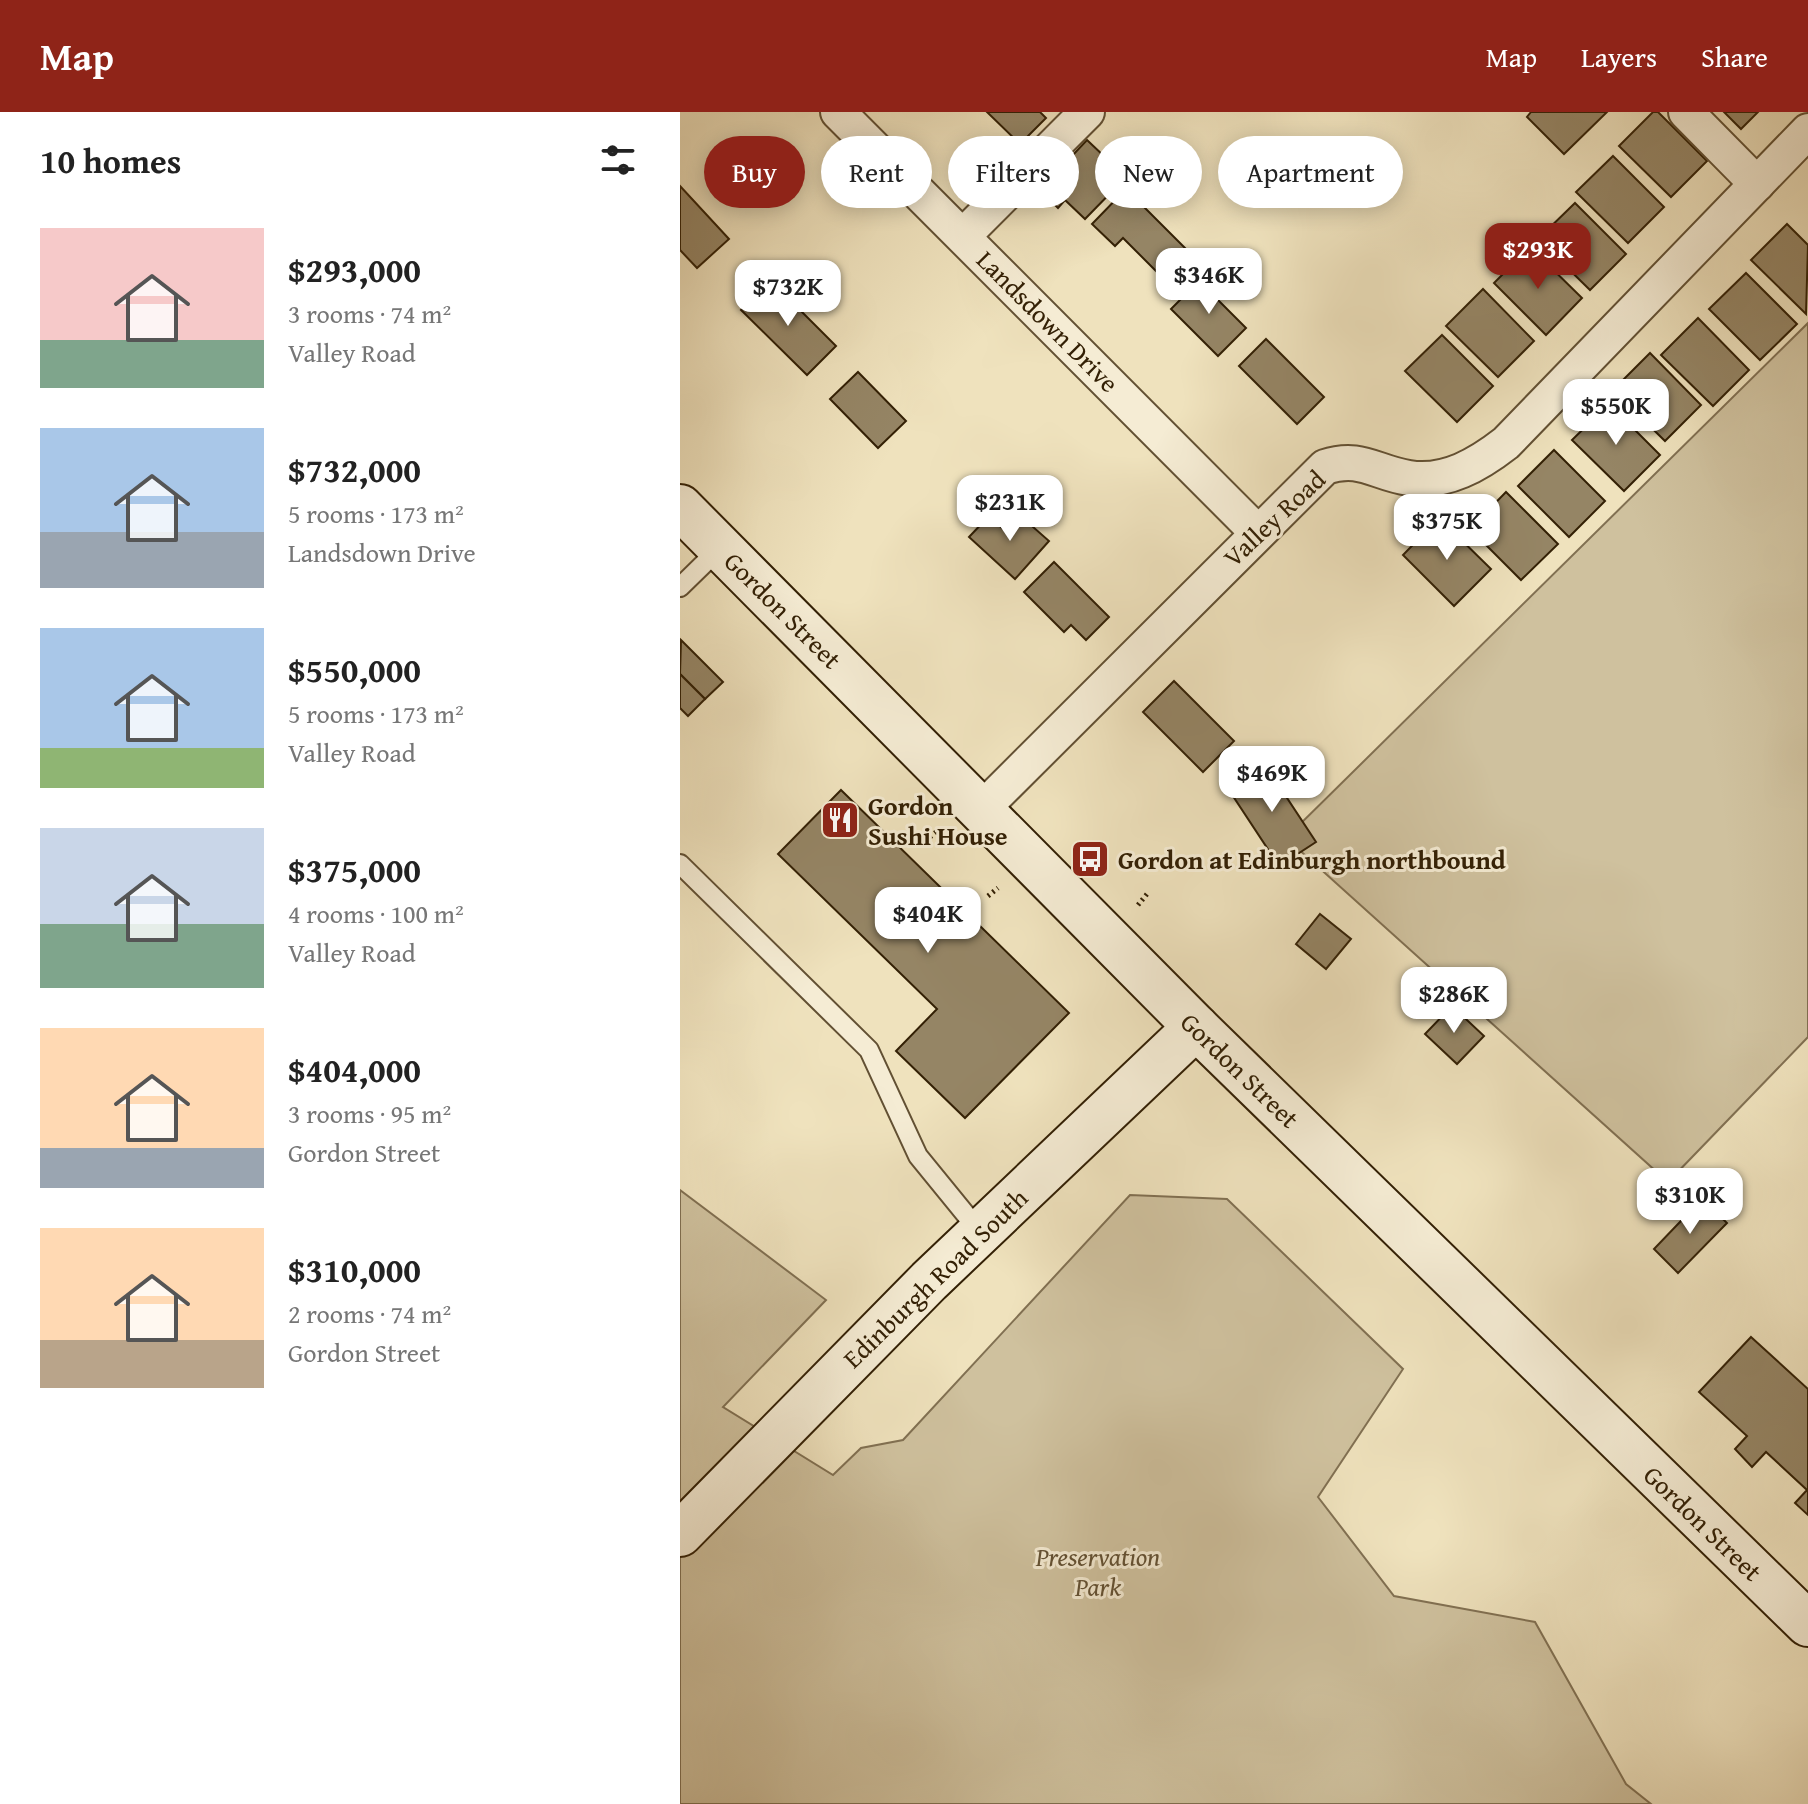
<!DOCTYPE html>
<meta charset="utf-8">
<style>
body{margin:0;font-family:"Gentium Book Plus",serif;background:#f2f2f2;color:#222;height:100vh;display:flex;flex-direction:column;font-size:30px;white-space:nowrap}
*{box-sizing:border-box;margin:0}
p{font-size:26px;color:#767676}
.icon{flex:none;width:44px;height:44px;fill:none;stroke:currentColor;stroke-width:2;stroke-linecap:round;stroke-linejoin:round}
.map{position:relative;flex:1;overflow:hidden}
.side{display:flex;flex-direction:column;background:#fff;width:680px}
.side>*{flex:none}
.hud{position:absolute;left:24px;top:24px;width:760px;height:72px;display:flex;gap:16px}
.price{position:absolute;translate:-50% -68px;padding:0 18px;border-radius:16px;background:#fff;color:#222;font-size:26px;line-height:52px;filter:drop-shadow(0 2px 4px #0008)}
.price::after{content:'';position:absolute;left:50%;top:48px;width:24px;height:18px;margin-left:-12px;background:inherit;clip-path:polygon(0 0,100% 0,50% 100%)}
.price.selected{background:#8f2418;color:#fff}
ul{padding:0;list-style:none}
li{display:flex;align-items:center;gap:24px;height:200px;padding:0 40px}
li span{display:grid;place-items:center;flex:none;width:224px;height:160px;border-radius:0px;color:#555}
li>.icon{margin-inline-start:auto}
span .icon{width:96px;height:96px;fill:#fffc;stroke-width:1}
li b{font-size:34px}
h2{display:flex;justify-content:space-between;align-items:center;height:96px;padding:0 40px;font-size:34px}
.chip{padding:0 28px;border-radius:36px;background:#fff;box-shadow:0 4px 20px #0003;font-size:28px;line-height:72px}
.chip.selected{background:#8f2418;color:#fff}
header{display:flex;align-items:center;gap:48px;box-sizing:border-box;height:112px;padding:0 40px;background:#8f2418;color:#fff}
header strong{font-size:38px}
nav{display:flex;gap:44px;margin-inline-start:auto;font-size:28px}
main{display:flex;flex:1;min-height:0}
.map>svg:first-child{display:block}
.green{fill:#cfc19e;stroke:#817052;stroke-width:2}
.building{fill:#958565;stroke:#332005;stroke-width:2}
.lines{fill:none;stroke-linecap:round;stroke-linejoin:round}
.service-casing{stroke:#625033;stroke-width:22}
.minor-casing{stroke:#625033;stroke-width:38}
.secondary-casing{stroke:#332005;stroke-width:48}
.path{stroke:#332005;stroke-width:5;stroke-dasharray:2 4;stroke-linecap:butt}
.service{stroke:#f5ecd4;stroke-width:18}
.minor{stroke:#f5ecd4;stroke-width:34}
.secondary{stroke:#f5ecd4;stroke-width:44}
.labels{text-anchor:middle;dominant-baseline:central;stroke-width:6;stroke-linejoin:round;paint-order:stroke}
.street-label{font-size:26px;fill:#332005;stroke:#f5ecd4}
.poi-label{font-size:26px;font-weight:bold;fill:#332005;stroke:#f5ecd4;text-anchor:start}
.park-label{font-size:26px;font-style:italic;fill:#625033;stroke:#f5ecd4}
</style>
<header>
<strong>Map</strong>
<nav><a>Map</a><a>Layers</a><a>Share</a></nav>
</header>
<main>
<section class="side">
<h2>10 homes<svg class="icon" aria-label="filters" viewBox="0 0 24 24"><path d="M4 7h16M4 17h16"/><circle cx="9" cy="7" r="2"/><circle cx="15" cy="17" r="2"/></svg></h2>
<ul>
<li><span style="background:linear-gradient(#f6c9c9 70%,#7fa58c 0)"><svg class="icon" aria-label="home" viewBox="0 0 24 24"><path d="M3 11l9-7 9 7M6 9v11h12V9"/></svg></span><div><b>$293,000</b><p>3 rooms · 74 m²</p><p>Valley Road</p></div></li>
<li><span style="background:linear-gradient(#a9c7e8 65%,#9aa5b1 0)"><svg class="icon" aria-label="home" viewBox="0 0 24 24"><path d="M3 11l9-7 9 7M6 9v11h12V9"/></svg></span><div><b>$732,000</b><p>5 rooms · 173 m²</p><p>Landsdown Drive</p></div></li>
<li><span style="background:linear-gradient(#a9c7e8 75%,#8fb573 0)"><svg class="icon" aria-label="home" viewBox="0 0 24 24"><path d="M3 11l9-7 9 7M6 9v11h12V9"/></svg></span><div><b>$550,000</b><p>5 rooms · 173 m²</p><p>Valley Road</p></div></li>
<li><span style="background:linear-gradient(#c9d6e8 60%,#7fa58c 0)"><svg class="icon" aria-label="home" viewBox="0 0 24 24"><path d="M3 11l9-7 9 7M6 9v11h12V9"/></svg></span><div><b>$375,000</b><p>4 rooms · 100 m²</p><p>Valley Road</p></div></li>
<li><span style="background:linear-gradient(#ffd9b3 75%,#9aa5b1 0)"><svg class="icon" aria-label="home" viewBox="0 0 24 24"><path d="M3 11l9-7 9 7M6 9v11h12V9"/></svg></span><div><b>$404,000</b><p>3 rooms · 95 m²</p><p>Gordon Street</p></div></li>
<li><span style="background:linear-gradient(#ffd9b3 70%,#b9a48a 0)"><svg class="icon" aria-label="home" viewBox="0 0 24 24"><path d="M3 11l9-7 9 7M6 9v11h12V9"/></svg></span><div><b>$310,000</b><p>2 rooms · 74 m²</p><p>Gordon Street</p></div></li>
</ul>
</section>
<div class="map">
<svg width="1128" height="1692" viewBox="0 0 1128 1692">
<rect width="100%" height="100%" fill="#efe2bd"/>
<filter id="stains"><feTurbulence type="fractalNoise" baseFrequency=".0025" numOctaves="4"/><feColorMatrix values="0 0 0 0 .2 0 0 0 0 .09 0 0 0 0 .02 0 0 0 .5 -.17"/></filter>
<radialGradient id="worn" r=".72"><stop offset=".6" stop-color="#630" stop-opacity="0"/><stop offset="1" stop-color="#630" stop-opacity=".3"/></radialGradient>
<!-- green -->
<g class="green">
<polygon points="1128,211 1128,925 988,1070 606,726"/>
<polygon points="0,1078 146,1188 43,1295 153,1363 181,1336 223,1328 450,1083 547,1087 723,1257 638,1385 714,1484 855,1510 946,1672 971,1692 0,1692"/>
</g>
<!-- building -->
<g class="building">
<polygon points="307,0 360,0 366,6 340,32"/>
<polygon points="851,0 927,0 884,42 847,5"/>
<polygon points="973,0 978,0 1027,49 991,85 939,34"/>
<polygon points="1044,0 1078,0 1061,17"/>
<polygon points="407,28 446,65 405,107 385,88 378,96 360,78"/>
<polygon points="933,44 984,95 948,131 896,80"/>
<polygon points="0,74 49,127 17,156 0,138"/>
<polygon points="446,77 506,137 480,163 443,126 435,134 412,112"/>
<polygon points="895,91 946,142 910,178 858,127"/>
<polygon points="1107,112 1128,133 1126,202 1071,148"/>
<polygon points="850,135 902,186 866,223 814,171"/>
<polygon points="527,161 541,175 533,183 566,216 538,244 491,197"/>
<polygon points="1066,161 1117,212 1080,248 1029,197"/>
<polygon points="90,168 156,234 127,263 61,198"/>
<polygon points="803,177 854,229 818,265 766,214"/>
<polygon points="1018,206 1069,258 1033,294 981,243"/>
<polygon points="762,223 813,274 777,310 725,259"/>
<polygon points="586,227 644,285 617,312 559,254"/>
<polygon points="970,241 1021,293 985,329 933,278"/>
<polygon points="178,260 226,309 198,336 150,287"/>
<polygon points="929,292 980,343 944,379 892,328"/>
<polygon points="874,338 925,389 889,425 838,374"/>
<polygon points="826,380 878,432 841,468 790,417"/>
<polygon points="336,400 369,429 335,467 289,425 309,404 322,416"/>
<polygon points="759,406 811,457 774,494 723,443"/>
<polygon points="374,450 429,505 406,528 391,513 384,520 344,480"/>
<polygon points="1,528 43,570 25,587 0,562"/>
<polygon points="0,562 25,587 8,604 0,596"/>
<polygon points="494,569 554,629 523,660 463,600"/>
<polygon points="584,651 636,730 599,754 547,675"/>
<polygon points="161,678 389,901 285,1006 216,939 257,897 98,742"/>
<polygon points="640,802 671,827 646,857 616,832"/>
<polygon points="772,894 804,924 777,952 745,922"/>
<polygon points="1022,1087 1047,1111 998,1161 974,1137"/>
<polygon points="1071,1225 1128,1277 1128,1403 1115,1391 1127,1378 1086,1340 1072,1355 1055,1337 1067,1324 1019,1280"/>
</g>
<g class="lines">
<!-- service casing -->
<g class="service-casing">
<g id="service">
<polyline points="0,475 40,436"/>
<polyline points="0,752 189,938 238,1044 300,1120"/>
</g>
</g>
<!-- minor casing -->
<g class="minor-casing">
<g id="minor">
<polyline points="158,0 577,420"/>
<polyline points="1006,0 1077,72"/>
<polyline points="283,124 407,0"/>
<path d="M302 697 645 355C681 343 695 361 729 366 766 372 799 352 826 331L1128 19"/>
</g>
</g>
<!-- secondary casing -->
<g class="secondary-casing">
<g id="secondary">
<polyline points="0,395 516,915 1128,1512"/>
<polyline points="0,1422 249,1169 516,915"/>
</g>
</g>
<!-- path -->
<g class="path">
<polyline points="250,725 261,716"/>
<polyline points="410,747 423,738"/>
<polyline points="308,784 318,776"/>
<polyline points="458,793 467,782"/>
</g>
<!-- service -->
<use href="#service" class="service"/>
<!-- minor -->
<use href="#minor" class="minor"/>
<!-- secondary -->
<use href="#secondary" class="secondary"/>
</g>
<!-- icons -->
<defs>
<g id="restaurant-square" transform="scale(2)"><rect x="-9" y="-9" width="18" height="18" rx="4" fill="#8f2418" stroke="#f5ecd4"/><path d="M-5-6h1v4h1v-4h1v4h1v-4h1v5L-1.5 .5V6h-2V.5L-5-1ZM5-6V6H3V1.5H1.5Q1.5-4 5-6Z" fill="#fff"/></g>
<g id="bus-square" transform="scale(2)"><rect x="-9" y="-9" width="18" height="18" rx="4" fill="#8f2418" stroke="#f5ecd4"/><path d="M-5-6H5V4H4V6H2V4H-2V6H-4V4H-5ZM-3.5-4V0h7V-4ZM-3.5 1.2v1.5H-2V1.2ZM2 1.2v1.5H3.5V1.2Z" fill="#fff"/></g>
</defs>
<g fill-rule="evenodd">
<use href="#restaurant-square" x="160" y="708"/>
<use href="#bus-square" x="410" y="747"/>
</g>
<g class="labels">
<!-- street labels -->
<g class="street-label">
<text transform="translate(368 209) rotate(45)">Landsdown Drive</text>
<text transform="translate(594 406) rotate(-43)">Valley Road</text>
<text transform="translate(103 498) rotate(45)">Gordon Street</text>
<text transform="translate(560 958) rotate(44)">Gordon Street</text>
<text transform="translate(255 1166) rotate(-44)">Edinburgh Road South</text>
<text transform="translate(1023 1411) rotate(44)">Gordon Street</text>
</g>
<!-- poi labels -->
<g class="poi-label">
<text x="188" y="693">Gordon<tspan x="188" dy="30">Sushi House</tspan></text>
<text x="438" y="747">Gordon at Edinburgh northbound</text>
</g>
<!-- park labels -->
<g class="park-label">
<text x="418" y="1444">Preservation<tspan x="418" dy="30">Park</tspan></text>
</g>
</g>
<rect width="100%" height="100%" filter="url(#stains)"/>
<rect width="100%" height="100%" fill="url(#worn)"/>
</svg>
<b class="price selected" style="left:858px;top:179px">$293K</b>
<b class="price" style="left:529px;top:204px">$346K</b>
<b class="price" style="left:108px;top:216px">$732K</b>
<b class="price" style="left:936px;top:335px">$550K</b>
<b class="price" style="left:330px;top:431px">$231K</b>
<b class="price" style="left:767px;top:450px">$375K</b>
<b class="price" style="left:592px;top:702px">$469K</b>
<b class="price" style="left:248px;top:843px">$404K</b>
<b class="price" style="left:774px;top:923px">$286K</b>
<b class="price" style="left:1010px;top:1124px">$310K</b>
<div class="hud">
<a class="chip selected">Buy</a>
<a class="chip">Rent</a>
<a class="chip">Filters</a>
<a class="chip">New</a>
<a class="chip">Apartment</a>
</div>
</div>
</main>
